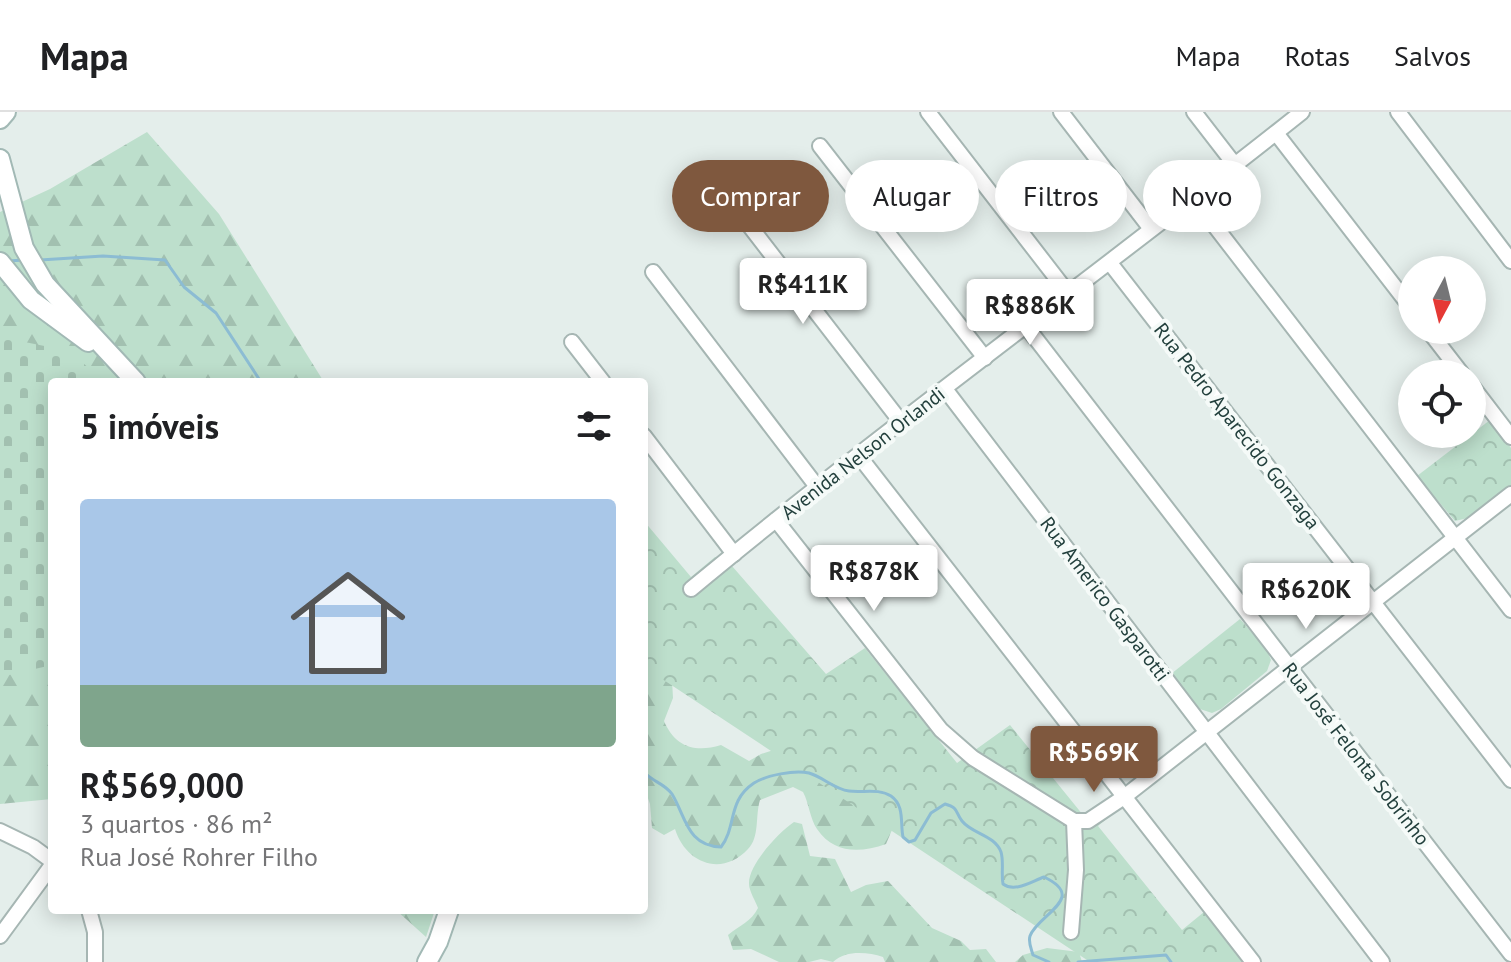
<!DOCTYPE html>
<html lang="pt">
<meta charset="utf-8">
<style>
body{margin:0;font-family:"PT Sans",sans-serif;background:#f6f6f6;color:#202124;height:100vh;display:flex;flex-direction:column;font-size:30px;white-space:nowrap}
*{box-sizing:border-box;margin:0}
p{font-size:26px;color:#757577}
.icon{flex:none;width:44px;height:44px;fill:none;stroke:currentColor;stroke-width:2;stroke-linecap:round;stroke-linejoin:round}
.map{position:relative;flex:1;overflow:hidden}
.drawer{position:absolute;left:48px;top:266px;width:600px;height:536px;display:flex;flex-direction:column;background:#fff;border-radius:8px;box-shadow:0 4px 20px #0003}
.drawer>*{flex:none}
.guide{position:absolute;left:672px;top:48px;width:718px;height:72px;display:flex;gap:16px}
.needle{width:52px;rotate:187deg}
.buttons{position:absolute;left:1398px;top:144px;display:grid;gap:16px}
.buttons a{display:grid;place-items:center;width:88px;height:88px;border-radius:50%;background:#fff;box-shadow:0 4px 20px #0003;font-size:40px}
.price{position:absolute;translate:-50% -68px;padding:0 18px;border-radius:8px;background:#fff;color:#222;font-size:26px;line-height:52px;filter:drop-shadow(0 2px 4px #0008)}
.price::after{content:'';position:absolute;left:50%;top:48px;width:24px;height:18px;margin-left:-12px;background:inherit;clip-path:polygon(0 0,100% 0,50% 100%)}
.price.current{background:#7f583e;color:#fff}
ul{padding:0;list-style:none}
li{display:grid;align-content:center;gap:16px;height:424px;padding:0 32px}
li+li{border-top:2px solid #e0e0e0}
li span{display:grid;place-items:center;height:248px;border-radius:8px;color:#555}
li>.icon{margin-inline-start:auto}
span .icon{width:144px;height:144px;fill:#fffc;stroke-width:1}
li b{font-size:34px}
h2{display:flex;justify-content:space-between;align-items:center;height:96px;padding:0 32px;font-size:34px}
.tag{padding:0 28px;border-radius:36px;background:#fff;box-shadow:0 4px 20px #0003;font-size:28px;line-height:72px}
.tag.current{background:#7f583e;color:#fff}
header{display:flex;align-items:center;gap:48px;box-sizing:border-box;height:112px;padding:0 40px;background:#fff;border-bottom:2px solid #e0e0e0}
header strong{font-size:38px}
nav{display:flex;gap:44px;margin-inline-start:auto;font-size:28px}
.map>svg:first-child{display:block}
.forest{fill:url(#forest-firs)}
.cemetery{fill:url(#cemetery-stones)}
.park{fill:url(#park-crowns)}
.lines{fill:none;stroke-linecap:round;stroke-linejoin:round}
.stream{stroke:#8cbcd3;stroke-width:3}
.minor-casing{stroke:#a6b6b3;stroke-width:18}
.secondary-casing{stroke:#a2b9b5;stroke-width:22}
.minor{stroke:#fff;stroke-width:14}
.secondary{stroke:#fff;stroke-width:18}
.labels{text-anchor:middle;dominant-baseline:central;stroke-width:8;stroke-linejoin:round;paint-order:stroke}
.street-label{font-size:20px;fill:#23403d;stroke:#f5faf8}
</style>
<header>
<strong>Mapa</strong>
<nav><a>Mapa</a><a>Rotas</a><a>Salvos</a></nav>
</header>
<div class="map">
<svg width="1511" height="850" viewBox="0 0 1511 850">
<defs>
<pattern id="forest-firs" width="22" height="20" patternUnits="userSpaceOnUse" patternTransform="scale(2)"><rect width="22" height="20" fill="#bddfcc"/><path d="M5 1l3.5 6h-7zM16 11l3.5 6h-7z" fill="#a2c0b0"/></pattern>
<pattern id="cemetery-stones" width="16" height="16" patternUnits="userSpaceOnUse" patternTransform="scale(2)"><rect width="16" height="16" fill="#bddfcc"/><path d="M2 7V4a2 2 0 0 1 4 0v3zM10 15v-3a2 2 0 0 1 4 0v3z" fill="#a2c0b0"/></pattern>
<pattern id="park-crowns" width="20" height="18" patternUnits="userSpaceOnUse" patternTransform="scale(2)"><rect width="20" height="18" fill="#bddfcc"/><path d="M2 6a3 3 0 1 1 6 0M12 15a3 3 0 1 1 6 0" fill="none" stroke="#a2c0b0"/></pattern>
</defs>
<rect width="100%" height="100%" fill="#e4eeeb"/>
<!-- forest -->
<g class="forest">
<polygon points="147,20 219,102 324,270 52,270 52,687 0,692 0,100 50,77"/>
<path d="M644 552 672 568 673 586 664 609C675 635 695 641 721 633L749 649 761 642 786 634 892 718 886 732C860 741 834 742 817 717 810 707 809 691 803 680L793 675 760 688C755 704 760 725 748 737 721 766 685 750 675 717L664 723 652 716 650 692 644 675Z"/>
<path d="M794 710 802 712 810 744 835 747 851 780 866 773 888 769 932 816 961 829 970 838 986 837 996 850H885L883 845C867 840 846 838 833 850L821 847 809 850H779L751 837 733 838 728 823C740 813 751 810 758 796 756 790 749 779 749 772 748 753 779 720 794 710Z"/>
<polygon points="396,798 435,798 426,825"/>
<polygon points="1047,836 1079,840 1082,850 1015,850 1023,843"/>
</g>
<!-- cemetery -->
<polygon class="cemetery" points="0,225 69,239 105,270 52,270 52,553 0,565"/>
<!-- park -->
<g class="park">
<polygon points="1490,308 1511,336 1511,374 1472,405 1455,409 1417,364"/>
<polygon points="644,409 691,465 715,445 732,454 826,562 865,536 957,651 1010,613 1083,703 1114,683 1122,694 1098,714 1182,818 1204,800 1245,850 1090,850 644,555"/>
<polygon points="1240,507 1267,538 1271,548 1267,559 1221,597 1212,601 1200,597 1171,562"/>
</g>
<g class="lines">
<!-- stream -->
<g class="stream">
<polyline points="40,148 103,144 165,148 184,175 216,201 261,270"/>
<polyline points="8,149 24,148"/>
<path d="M644 649 646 662C654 670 665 672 672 682 686 705 687 734 721 735 737 714 727 689 754 671 767 663 794 658 809 661 823 665 834 677 849 679 862 681 879 676 891 684 905 694 900 711 903 725L909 730 915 728 931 701 945 692C959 696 955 700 962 709 972 722 995 723 1001 740 1004 750 1001 762 1003 772 1015 781 1032 769 1044 765 1089 786 1037 803 1030 824 1028 830 1031 836 1033 843L1049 850"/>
<polyline points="1078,850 1166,843 1171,850"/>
</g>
<!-- minor casing -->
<g class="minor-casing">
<g id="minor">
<polyline points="928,0 1068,181"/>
<polyline points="1061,0 1151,117"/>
<polyline points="1194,0 1235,53"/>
<polyline points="1398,0 1511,149"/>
<polyline points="1276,21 1412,197"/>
<polyline points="820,34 985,246"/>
<polyline points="1194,87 1511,498"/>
<polyline points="735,95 901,310"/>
<polyline points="1110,151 1511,668"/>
<polyline points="653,160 818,376"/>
<polyline points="1026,214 1511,842"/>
<polyline points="1428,218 1462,262"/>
<polyline points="572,230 603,270"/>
<polyline points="1472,274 1511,325"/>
<polyline points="945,277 1382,850"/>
<polyline points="644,324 734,442"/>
<polyline points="859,344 1253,850"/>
<polyline points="776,408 941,618 973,646 1074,709"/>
<path d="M691 477C890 312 1100 161 1302 0"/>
<polyline points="1074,709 1088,709 1124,685 1511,382"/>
<polyline points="0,719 33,735 52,749"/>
<polyline points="89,798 95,820 95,850"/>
<polyline points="1071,820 1076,758 1074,709"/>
<polyline points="0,824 52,753"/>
</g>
</g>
<!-- secondary casing -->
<g class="secondary-casing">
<g id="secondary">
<polyline points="0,7 6,0"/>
<polyline points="0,47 24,136 45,172 136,270"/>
<polyline points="0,150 31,188 88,230"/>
<polyline points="427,850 438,830 449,798"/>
</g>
</g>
<!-- minor -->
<use href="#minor" class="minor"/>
<!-- secondary -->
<use href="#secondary" class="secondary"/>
</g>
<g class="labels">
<!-- street labels -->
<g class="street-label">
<text transform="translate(1237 314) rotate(52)">Rua Pedro Aparecido Gonzaga</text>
<text transform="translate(863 341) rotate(-38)">Avenida Nelson Orlandi</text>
<text transform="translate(1105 487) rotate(53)">Rua Americo Gasparotti</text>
<text transform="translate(1356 642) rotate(52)">Rua José Felonta Sobrinho</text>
</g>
</g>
</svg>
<div class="buttons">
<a><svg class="needle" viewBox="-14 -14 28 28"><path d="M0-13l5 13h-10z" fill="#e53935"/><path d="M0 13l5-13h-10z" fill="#757577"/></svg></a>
<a><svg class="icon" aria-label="locate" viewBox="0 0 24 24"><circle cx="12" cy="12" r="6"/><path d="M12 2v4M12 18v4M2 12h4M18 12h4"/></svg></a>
</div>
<b class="price" style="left:803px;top:214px">R$411K</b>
<b class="price" style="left:1030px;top:235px">R$886K</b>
<b class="price" style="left:874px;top:501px">R$878K</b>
<b class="price" style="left:1306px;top:519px">R$620K</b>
<b class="price current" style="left:1094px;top:682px">R$569K</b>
<div class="guide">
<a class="tag current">Comprar</a>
<a class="tag">Alugar</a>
<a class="tag">Filtros</a>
<a class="tag">Novo</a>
</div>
<section class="drawer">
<h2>5 imóveis<svg class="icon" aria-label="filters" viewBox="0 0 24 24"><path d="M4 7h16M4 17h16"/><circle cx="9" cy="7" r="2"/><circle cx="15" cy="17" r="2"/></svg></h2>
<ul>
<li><span style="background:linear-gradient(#a9c7e8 75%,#7fa58c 0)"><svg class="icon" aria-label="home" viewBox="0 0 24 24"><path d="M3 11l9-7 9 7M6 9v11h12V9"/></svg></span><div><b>R$569,000</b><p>3 quartos · 86 m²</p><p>Rua José Rohrer Filho</p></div></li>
</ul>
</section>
</div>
